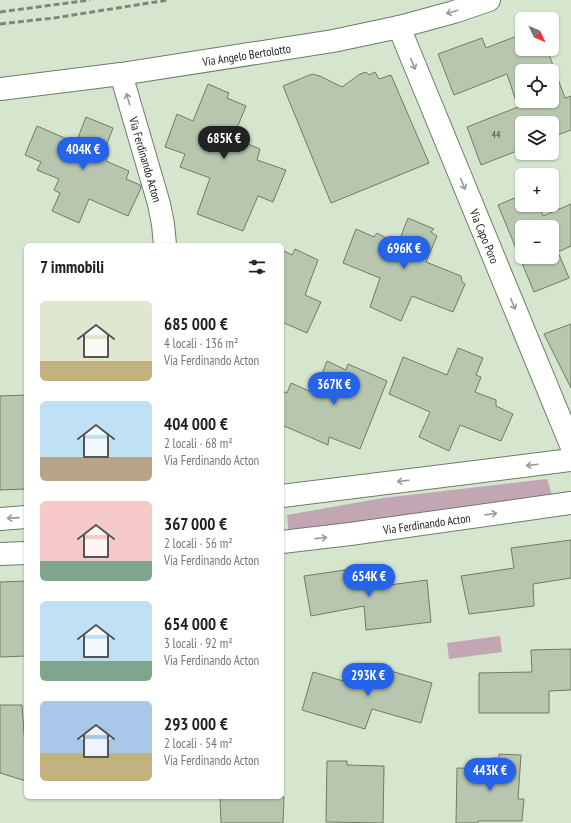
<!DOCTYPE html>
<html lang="it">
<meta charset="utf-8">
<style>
body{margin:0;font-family:"PT Sans Narrow",sans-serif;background:#f6f6f6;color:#202124;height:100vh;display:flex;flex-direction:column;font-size:15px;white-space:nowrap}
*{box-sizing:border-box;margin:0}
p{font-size:13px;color:#757577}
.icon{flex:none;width:22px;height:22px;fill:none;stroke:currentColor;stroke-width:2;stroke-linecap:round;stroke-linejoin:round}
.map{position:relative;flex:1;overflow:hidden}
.sheet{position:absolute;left:24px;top:243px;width:260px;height:556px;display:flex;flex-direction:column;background:#fff;border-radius:6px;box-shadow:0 1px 3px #0004}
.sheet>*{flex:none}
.needle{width:26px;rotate:134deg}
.fabs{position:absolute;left:515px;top:12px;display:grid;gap:8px}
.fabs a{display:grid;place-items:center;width:44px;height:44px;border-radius:6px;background:#fff;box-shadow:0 1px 3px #0004;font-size:20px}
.price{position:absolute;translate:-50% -34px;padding:0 9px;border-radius:14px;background:#2563eb;color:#fff;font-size:13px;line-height:26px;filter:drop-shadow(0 1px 2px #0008)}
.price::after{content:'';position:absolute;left:50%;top:24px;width:12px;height:9px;margin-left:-6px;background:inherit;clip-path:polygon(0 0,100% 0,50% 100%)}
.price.current{background:#222;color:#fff}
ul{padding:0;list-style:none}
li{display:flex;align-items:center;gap:12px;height:100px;padding:0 16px}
li span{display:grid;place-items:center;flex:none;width:112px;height:80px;border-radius:6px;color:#555}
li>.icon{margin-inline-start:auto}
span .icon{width:48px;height:48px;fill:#fffc;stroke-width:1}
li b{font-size:17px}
h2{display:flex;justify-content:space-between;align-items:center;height:48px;padding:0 16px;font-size:17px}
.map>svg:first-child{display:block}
.green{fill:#c2a6b4}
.building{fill:#b8c6b0;stroke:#6f7c68;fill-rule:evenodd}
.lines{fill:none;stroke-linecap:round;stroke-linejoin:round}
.street-casing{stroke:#6f7c68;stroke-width:24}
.street{stroke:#fff;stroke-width:22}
.rail{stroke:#7d8878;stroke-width:3;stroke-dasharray:6 3;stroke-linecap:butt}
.oneway{stroke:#989a97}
.labels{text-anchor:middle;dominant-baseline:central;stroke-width:3;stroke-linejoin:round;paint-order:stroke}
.number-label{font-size:10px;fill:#42493d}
.street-label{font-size:12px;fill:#1a1f17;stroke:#fff}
</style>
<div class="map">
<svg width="571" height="823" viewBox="0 0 571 823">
<rect width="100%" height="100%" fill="#d6e5ce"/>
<!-- green -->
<g class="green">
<polygon points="547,479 552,495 509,504 289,534 287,515 383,498"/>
<polygon points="500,636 502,652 449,659 447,643"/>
</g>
<!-- building -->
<g class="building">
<path d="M522 34V49H547L565 98 571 96V130L552 137V123H522V149L481 165 467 127 518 107 507 74 454 95 438 54 482 38 486 48ZM522 71H552V101H522Z"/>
<polygon points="366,72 369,75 375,72 379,79 391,75 429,163 331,203 283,86 312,74 320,76 342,87 360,74"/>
<polygon points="208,84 229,93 227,98 246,106 233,138 260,149 257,160 286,170 273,202 258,196 243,231 197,214 210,178 180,167 185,154 165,147 177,114 193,121"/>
<polygon points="86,117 113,128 105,149 109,153 106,161 129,171 126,179 140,185 141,188 128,216 89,199 79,223 52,211 60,193 54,190 59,179 37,170 41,162 25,155 37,126 76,143"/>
<path d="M522 195V205H539L543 216 571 204V246L558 252 569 278 534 292 498 205ZM522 227H552V257H522Z"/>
<polygon points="408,218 434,229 431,232 437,236 426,262 461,276 462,282 465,284 453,312 412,296 401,321 370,307 380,278 343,263 356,229 374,237 377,233 398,244"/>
<polygon points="295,249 318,260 305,295 321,302 307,333 282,322 282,250 292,255"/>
<polygon points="571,324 571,388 544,334"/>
<polygon points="458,348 483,358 476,375 481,377 475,392 496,400 496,406 513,414 501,441 460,425 449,451 419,437 430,412 389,394 403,357 447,375"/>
<polygon points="327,361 346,370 348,364 387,381 360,449 329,437 328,445 282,425 282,391 287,393 291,383 314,393"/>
<polygon points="26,395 26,489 0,490 0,396"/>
<polygon points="571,540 571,578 533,584 534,606 469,614 461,576 514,568 511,548"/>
<polygon points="372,566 374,587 427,580 431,622 366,630 364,606 311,616 304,576"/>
<polygon points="26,581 26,656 0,657 0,582"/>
<polygon points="571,649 571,690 549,691 549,713 479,713 479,673 532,672 531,650"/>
<polygon points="367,664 432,683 421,723 372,709 365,729 302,710 313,672 360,686"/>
<polygon points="0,705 22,705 26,760 26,781 0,773"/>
<polygon points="499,754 521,755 518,799 524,799 522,821 478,821 478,823 456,823 457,768 489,769 491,758 499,758"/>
<polygon points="327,761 347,761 347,765 384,766 383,823 326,822"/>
<polygon points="220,797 284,797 283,823 221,823"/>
</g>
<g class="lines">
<!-- street casing -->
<g class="street-casing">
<g id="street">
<path id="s1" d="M399 27 571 445"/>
<path id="s2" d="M121 74 159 204 163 224 165 245"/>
<path id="s3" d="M0 89 121 74 333 41 399 27 454 12 489 0"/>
<polyline points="282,496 571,460"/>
<polyline points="0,519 26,517"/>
<path id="s4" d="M282 542 350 534 571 503"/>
<polyline points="0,554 26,553"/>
</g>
</g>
<!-- street -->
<use href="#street" class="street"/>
<!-- rail -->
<g class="rail">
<polyline points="0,12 90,0"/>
<polyline points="0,24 54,18 168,0"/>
</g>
</g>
<!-- one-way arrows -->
<defs><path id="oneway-shaft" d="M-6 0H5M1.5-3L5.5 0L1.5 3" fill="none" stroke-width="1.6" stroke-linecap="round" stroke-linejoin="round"/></defs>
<g class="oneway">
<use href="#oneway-shaft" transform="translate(452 12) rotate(163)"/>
<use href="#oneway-shaft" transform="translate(413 64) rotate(68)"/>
<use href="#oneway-shaft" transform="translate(128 99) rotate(-107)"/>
<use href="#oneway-shaft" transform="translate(463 184) rotate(68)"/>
<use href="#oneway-shaft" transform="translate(513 304) rotate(68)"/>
<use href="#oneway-shaft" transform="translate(532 465) rotate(173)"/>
<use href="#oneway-shaft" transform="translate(403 481) rotate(173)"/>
<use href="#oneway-shaft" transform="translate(491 514) rotate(-8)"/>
<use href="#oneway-shaft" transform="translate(13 518) rotate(176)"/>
<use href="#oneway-shaft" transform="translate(321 538) rotate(-6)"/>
</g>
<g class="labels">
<!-- number labels -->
<g class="number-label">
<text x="496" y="134">44</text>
</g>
<!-- street labels -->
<g class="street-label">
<text stroke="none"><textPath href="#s3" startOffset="249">Via Angelo Bertolotto</textPath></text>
<text stroke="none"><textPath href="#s2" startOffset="89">Via Ferdinando Acton</textPath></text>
<text stroke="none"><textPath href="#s1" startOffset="226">Via Capo Poro</textPath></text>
<text stroke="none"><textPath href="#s4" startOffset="146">Via Ferdinando Acton</textPath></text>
</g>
</g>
</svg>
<div class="fabs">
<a><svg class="needle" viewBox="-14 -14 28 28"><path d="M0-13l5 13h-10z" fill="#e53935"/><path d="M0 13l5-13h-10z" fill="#757577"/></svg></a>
<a><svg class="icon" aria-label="locate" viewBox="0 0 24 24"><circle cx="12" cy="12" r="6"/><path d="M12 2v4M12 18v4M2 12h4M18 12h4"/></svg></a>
<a><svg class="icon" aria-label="layers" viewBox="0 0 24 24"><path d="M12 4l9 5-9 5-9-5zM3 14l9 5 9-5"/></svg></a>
<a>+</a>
<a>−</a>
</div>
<b class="price current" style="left:224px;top:160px">685K €</b>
<b class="price" style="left:83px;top:171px">404K €</b>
<b class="price" style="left:404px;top:270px">696K €</b>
<b class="price" style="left:334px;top:406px">367K €</b>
<b class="price" style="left:369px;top:598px">654K €</b>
<b class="price" style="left:368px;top:697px">293K €</b>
<b class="price" style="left:490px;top:792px">443K €</b>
<section class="sheet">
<h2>7 immobili<svg class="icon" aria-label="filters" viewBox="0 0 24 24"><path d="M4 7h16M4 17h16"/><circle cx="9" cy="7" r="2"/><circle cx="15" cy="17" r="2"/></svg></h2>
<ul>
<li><span style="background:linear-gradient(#dfe7d0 75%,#c2b280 0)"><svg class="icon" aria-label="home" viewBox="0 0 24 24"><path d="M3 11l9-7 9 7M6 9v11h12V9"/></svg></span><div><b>685 000 €</b><p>4 locali · 136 m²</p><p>Via Ferdinando Acton</p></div></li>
<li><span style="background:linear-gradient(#bfe0f5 70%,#b9a48a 0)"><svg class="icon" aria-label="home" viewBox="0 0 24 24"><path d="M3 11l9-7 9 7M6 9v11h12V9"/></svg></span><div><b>404 000 €</b><p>2 locali · 68 m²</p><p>Via Ferdinando Acton</p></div></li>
<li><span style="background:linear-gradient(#f6c9c9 75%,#7fa58c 0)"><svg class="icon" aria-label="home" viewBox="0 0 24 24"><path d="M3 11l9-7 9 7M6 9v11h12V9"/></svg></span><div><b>367 000 €</b><p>2 locali · 56 m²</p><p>Via Ferdinando Acton</p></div></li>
<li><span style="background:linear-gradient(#bfe0f5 75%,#7fa58c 0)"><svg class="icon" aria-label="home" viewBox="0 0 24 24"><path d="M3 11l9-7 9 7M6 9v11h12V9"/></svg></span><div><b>654 000 €</b><p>3 locali · 92 m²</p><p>Via Ferdinando Acton</p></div></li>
<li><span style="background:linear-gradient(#a9c7e8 65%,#c2b280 0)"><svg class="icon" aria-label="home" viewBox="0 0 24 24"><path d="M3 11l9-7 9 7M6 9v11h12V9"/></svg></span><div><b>293 000 €</b><p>2 locali · 54 m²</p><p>Via Ferdinando Acton</p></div></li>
</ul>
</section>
</div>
